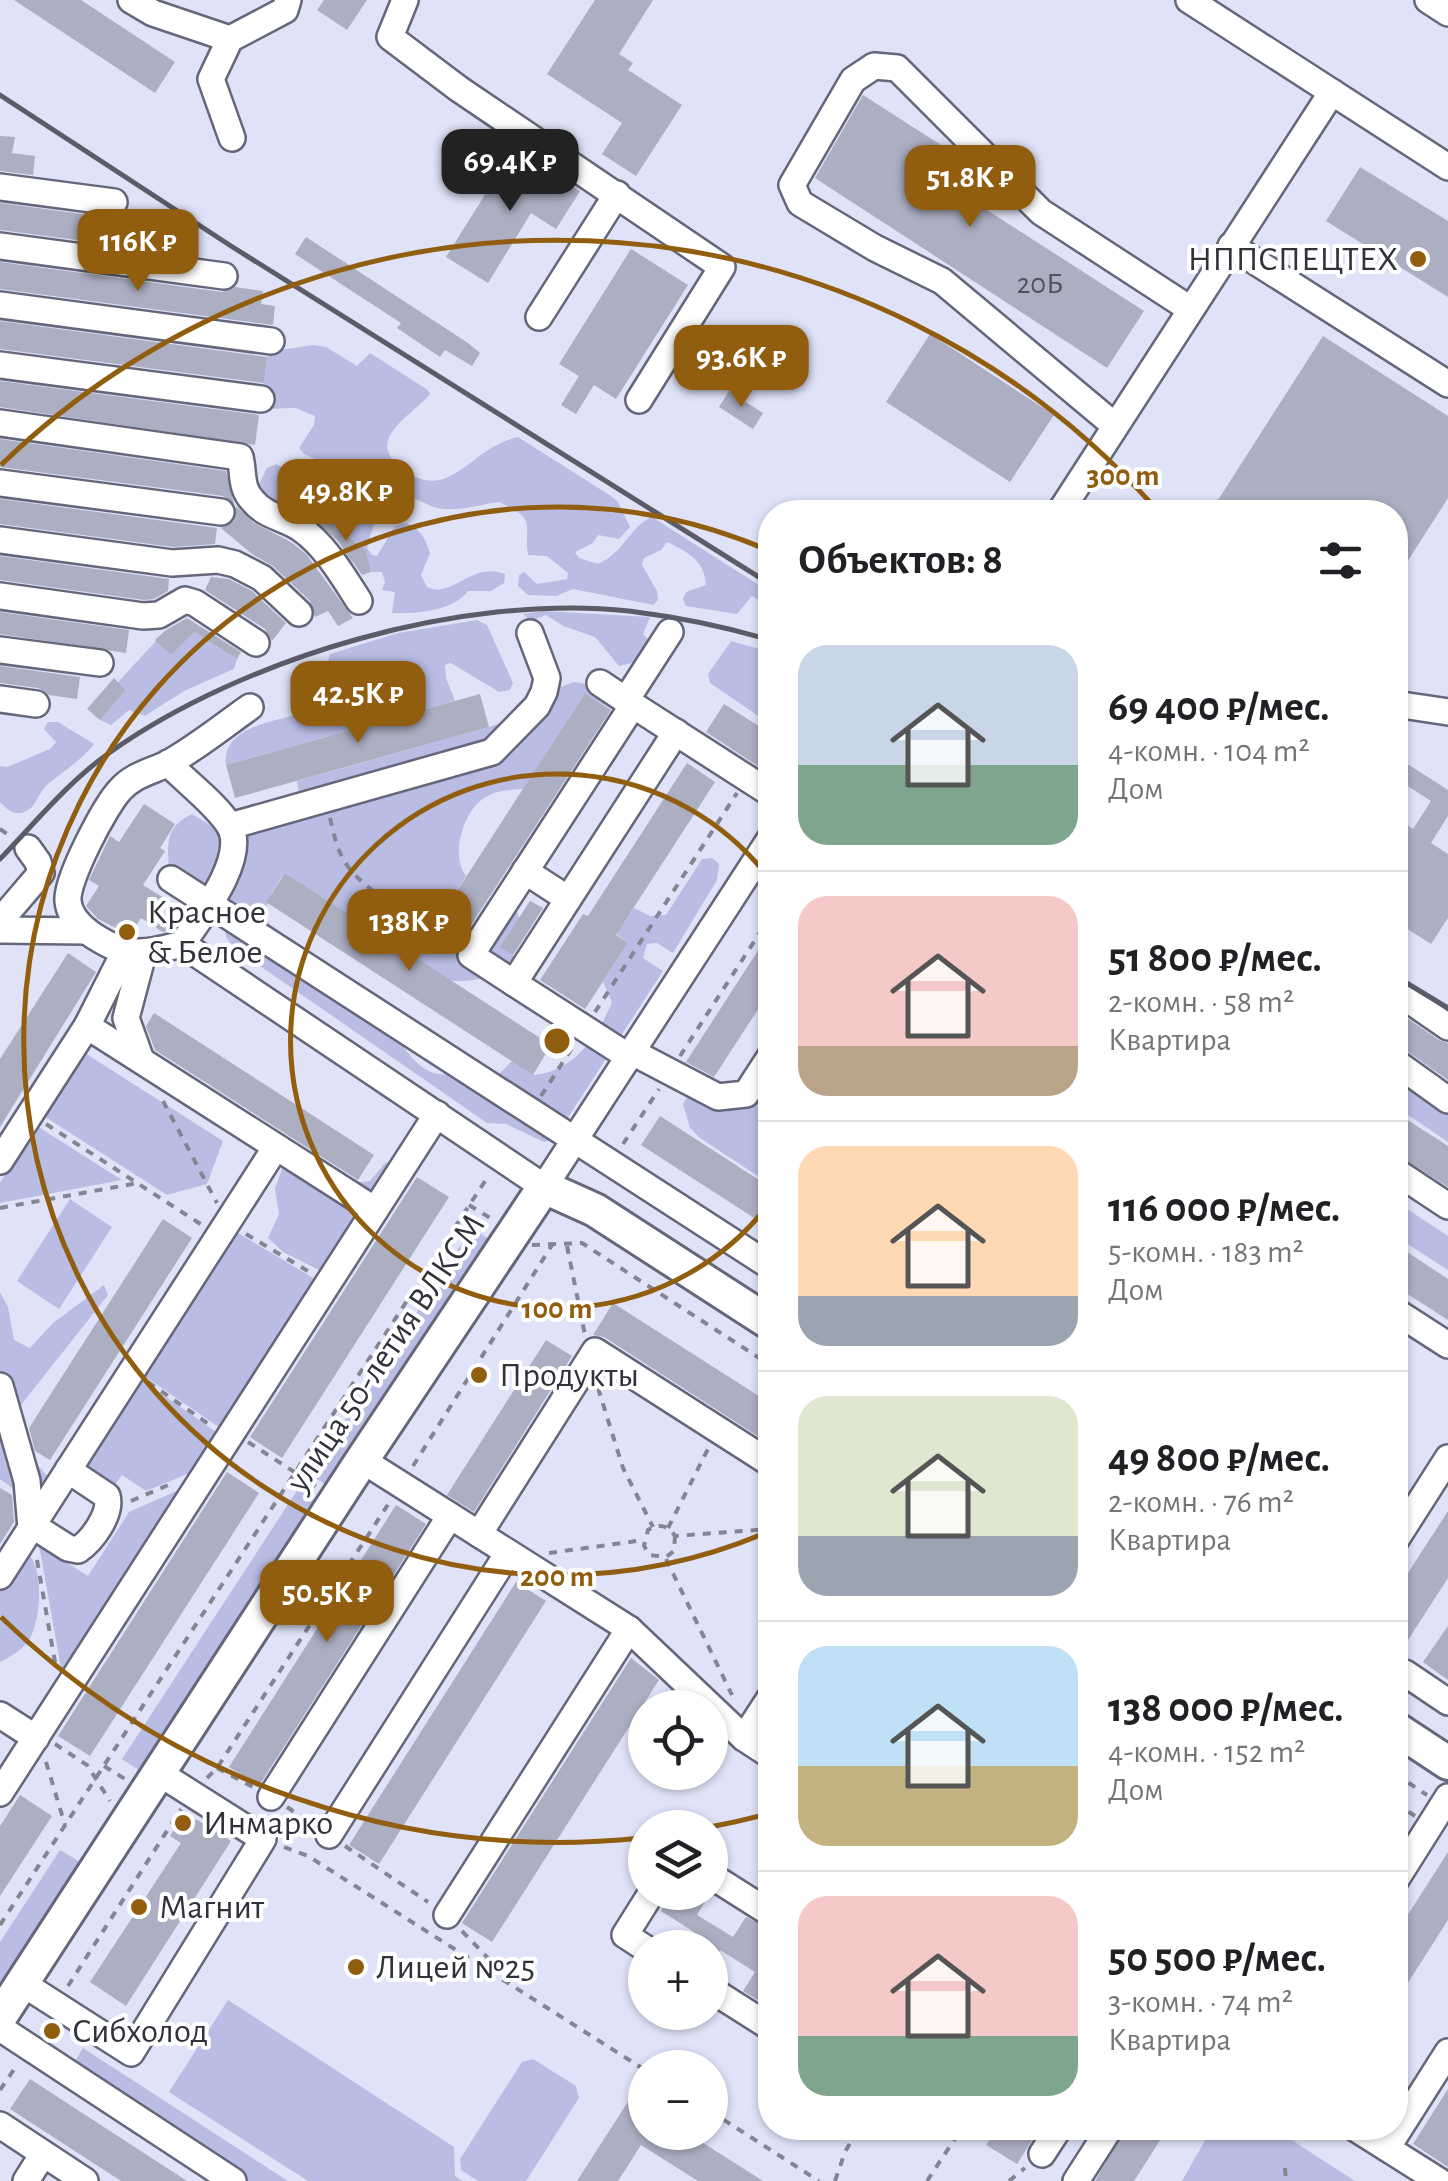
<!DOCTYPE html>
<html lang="ru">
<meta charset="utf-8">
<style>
body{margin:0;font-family:"Alegreya Sans",sans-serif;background:#f2f2f2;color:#202124;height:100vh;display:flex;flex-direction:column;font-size:38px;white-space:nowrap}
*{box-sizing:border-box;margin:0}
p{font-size:32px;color:#757577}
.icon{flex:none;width:55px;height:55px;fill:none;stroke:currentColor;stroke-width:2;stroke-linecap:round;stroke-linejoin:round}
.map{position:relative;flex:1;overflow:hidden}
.sheet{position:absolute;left:758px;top:500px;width:650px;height:1640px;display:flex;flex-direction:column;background:#fff;border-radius:40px;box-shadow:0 2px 8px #0004}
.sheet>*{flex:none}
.controls{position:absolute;left:628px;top:1690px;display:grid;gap:20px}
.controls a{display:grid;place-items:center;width:100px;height:100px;border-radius:50%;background:#fff;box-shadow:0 2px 8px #0004;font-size:50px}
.price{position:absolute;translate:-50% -85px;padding:0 22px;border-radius:20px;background:#915e0f;color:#fff;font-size:32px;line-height:65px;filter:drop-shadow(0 2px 5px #0008)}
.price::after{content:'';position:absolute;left:50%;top:60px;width:30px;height:22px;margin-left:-15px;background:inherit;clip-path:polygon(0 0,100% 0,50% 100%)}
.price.on{background:#222;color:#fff}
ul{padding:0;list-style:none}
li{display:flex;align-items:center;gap:30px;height:250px;padding:0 40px}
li+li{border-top:2px solid #e0e0e0}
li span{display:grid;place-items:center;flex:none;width:280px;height:200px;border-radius:30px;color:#555}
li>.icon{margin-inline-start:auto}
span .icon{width:120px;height:120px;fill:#fffc;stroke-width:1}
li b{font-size:42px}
h2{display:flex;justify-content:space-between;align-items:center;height:120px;padding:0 40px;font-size:42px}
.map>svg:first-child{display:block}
.green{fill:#b9bde3}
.building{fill:#acaec2}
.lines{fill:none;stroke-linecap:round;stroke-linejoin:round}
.minor-casing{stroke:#656679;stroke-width:30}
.major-casing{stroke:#656679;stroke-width:38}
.path{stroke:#838593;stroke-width:4;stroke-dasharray:8 8;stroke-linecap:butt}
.minor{stroke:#fff;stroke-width:25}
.major{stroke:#fff;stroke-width:32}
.rail{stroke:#5b5c67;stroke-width:5}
.ring{fill:none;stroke:#915e0f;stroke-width:5}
.poi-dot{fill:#915e0f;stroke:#fff;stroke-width:4}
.labels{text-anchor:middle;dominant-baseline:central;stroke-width:8;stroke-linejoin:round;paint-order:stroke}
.number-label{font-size:30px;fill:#50515c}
.poi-label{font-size:35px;fill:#31323a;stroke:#fff;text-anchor:start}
.street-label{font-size:35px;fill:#31323a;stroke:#fff}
.centre{fill:#915e0f;stroke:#fff;stroke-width:5}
.ring-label{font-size:30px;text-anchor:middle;font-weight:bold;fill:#915e0f;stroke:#fff;stroke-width:8;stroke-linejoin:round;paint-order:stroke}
</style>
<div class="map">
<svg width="1448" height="2181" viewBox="0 0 1448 2181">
<rect width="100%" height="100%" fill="#e0e3f8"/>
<!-- green -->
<g class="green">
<path d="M313 345 326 347 357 366 370 353 428 390 430 394C415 414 363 438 401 468 450 506 468 448 518 437L611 496 618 502 630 527 619 539 598 535 593 543 575 552 579 558 598 564C625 552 630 526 652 517L770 592V607L752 596 737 614 686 606 683 599 686 592 706 585C705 561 688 552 667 542L661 550 644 558 642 565 657 591 658 600 653 605 573 589 556 596 528 595 518 586 519 575 524 572 537 584 567 579 568 573 547 556 528 555C523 523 539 521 499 502 478 505 458 512 437 508 429 506 422 501 415 499 382 493 373 523 367 548L372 555 377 556 395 526 406 523C421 530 425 537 430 553L421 575 427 587C453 599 471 561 505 574L504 583 491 591H468C454 611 416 614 392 613L395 592 382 590 385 582 382 572H371L367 557 345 563V556L355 542 314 510 301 505 289 513 255 492 267 468 276 464 305 479 315 480 321 473 322 462 304 454 299 448 314 425 315 416 295 408 260 409 268 352Z"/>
<polygon points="542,611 650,617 643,634 653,644 644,660 619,666 595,637 563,626 546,615 531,621 523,614"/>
<path d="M477 620 487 625 513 683 510 690 499 692 451 663 445 665 446 678 455 701 226 765C220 712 320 723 354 692L351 683 334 676 327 666 330 654 398 633Z"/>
<polygon points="194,632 237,659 234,669 184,691 145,716 129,710 111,725 100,720 126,690 118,682 156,641"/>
<polygon points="731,641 770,652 770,724 710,683 708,674"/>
<path d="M574 682 588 684 615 701 614 711 585 693 523 789C508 790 497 790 484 798 463 812 450 855 466 876L444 911 472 930 610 718 616 723 513 897 519 918 501 947 516 957C490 977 483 982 451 981L285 873C268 896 260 908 274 935L398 1039C412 1060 428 1080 455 1073L476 1083 499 1074 512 1061 533 1075C573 1072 598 1037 612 1002L603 982 628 943 616 934 634 908 650 916 666 915 702 859 712 858 719 864 717 880 673 953 657 943 647 944 643 958 663 971 554 1139 544 1142 506 1124 487 1123 237 950 227 939 217 902 169 869C167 843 166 826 192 814L225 834 301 810 297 781 489 727 523 715 546 701 560 687Z"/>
<path d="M48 722H58L94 744C80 762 63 771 47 785 37 794 36 811 20 813 11 814 6 808 0 802V766L7 767 50 749 56 742 44 729Z"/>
<polygon points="77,1048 223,1141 207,1184 167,1195 36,1111"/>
<polygon points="1395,1073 1448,1110 1448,1142 1395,1106"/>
<polygon points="687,1097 770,1099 770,1184 700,1138 690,1128 683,1104"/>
<polygon points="37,1126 122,1180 0,1203 0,1183"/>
<polygon points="295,1155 352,1183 370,1181 386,1162 392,1167 330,1267 319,1270 283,1252 268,1238 279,1214 275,1189 282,1169"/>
<polygon points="70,1199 112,1227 59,1309 17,1281"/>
<polygon points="1395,1201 1448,1236 1448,1270 1395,1236"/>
<polygon points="228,1227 325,1285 229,1434 137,1371"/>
<polygon points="472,1228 492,1241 329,1487 310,1474"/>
<polygon points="104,1285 108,1295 17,1410 12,1437 50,1479 39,1508 0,1479 0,1292 8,1307 14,1340 30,1348 53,1323"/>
<polygon points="133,1374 226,1439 207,1466 146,1491 122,1475 111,1490 73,1467"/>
<polygon points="181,1489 62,1674 39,1545 88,1576 129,1512"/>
<polygon points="298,1489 318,1502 142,1772 122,1759"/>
<path d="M30 1556C44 1573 41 1625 27 1643 20 1651 9 1658 0 1662V1583L21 1560Z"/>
<polygon points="60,1850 80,1862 0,1985 0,1942"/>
<polygon points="228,2000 454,2147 455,2176 463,2181 308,2181 169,2092"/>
<polygon points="83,2048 288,2181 239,2181 69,2071"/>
<polygon points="533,2059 576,2086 579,2098 526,2181 478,2181 461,2170 460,2159 522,2062"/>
<polygon points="1212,2128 1273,2128 1355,2181 1182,2181"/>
</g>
<!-- building -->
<g class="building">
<polygon points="14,0 81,0 175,62 155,93"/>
<polygon points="324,0 367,0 347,30 317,10"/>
<polygon points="595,0 653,0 619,54 633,63 628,70 682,105 636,176 602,154 622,123 547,74"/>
<polygon points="863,95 969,163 986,180 973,201 1144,311 1107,368 815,178"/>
<polygon points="0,136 15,137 12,153 35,156 33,175 0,171"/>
<polygon points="513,150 580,191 556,229 531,213 488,283 446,257"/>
<polygon points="1360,167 1448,221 1448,297 1326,221"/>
<polygon points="0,203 112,218 126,213 155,217 153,234 187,239 185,254 0,230"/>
<polygon points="306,237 468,343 480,353 472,366 445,350 440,357 397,328 401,323 295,254"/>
<polygon points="631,249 688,285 616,399 594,385 576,414 561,405 579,376 559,364"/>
<polygon points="0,262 222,292 235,287 263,291 261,304 275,306 273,325 0,289"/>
<polygon points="0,321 267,357 264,383 0,349"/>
<polygon points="930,334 1054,415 1010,482 886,402"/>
<polygon points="1323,336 1448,416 1448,498 1395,581 1395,512 1238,512 1218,500"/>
<polygon points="0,381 259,415 255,445 0,407"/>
<polygon points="729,391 763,413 753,429 719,407"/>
<polygon points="0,439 226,471 234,504 223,496 0,467"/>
<polygon points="0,499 217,528 215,544 173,547 0,524"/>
<polygon points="236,506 254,523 291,542 306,554 353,618 338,626 328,611 315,617 310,601 273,566 252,554 221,528 234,521"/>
<polygon points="315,510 366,551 371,572 362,575 338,541 310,516"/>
<polygon points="0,556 169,579 168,591 154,599 144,600 0,580"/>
<polygon points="211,577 229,579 252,591 286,623 272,641 265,629 205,590"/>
<polygon points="0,612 129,630 126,653 0,634"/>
<polygon points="187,618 241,652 237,659 194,632 171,655 155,640 166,630"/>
<polygon points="0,666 80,677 77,699 49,695 38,688 0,683"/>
<polygon points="114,678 126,690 100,720 87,709"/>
<polygon points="585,693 611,710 469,928 444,911"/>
<polygon points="480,694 489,727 235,798 226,765"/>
<polygon points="724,704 770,733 770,774 706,732"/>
<polygon points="1395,756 1448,790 1448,816 1431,843 1448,854 1448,918 1431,944 1395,921 1395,817 1413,829 1431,801 1395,778"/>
<polygon points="687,763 715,782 616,935 628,943 585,1009 540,980 583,914 588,916"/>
<polygon points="144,804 175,824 160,848 165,851 143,885 164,898 157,909 176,921 170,930 163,932 141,918 130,935 98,919 86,906 99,886 89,880 110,836 119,842"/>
<polygon points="285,873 551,1045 533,1075 266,902"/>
<polygon points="530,901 543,908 513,955 500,947"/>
<polygon points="770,932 770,991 714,1077 686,1062"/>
<polygon points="68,953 96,972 0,1127 0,1059"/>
<polygon points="1395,1010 1439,1040 1448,1043 1448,1080 1404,1049 1395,1046"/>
<polygon points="154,1013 374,1155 358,1180 155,1050 146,1026"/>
<polygon points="1395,1112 1448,1146 1448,1187 1395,1154"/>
<polygon points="660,1116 770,1187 770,1228 641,1145"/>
<polygon points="417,1177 449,1197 282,1458 250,1437"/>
<polygon points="163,1219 192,1238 50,1460 35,1451 29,1428"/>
<polygon points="1395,1244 1448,1279 1448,1320 1395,1286"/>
<polygon points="613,1303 770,1403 770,1444 604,1337 593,1335"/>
<polygon points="546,1340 572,1356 474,1512 447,1495"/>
<polygon points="227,1472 259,1493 90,1756 58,1736"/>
<polygon points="0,1488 12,1495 14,1522 0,1544"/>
<polygon points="396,1505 426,1524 259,1786 229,1767"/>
<polygon points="1448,1511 1448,1578 1404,1646 1395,1641 1395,1593"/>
<polygon points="516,1582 546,1601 379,1864 349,1845"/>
<polygon points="1448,1626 1448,1680 1423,1662"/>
<polygon points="631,1658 659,1680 492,1942 462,1923"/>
<polygon points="20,1795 52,1816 0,1896 0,1826"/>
<polygon points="182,1817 193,1824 196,1819 231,1841 126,2006 90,1982 181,1843 170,1836"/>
<polygon points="1448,1852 1448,1920 1395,2003 1395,1935"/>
<polygon points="672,1892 710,1894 697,1915 733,1937 746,1917 770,1929 770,1940 760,1956 764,1958 770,1948 770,2008 743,1991 755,1972 720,1950 710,1966 710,1948 684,1948 694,1932 661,1911"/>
<polygon points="30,2079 187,2181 121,2181 10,2109"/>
<polygon points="1448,2089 1448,2167 1413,2144"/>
<polygon points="631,2097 645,2106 645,2132 686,2132 763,2181 698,2181 641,2145 618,2181 577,2181"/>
<polygon points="997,2128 1040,2128 1017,2164 986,2145"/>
<polygon points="1126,2128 1168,2128 1134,2181 1095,2181"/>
</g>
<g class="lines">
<!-- minor casing -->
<g class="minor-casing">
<g id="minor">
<polyline points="131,0 153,13 230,39"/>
<polyline points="405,0 390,37 459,89 722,267 639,400"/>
<polyline points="1189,0 1448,167"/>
<polyline points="1428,0 1448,13"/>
<polyline points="232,138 211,79 230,39 285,10 288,0"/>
<polyline points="0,187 114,202"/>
<polyline points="0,246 224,276"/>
<polyline points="1231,246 1448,384"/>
<polyline points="0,305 271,341"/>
<polyline points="539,317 617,194"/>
<polyline points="0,365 261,399"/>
<path d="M0 423 240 457C244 473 240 488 253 501 265 516 285 518 300 528 325 545 343 576 359 601"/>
<polyline points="1114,425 942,281 875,248 800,203 792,185 853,80 874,66 897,68 1041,212 1190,309"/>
<polyline points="0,483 221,512"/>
<polyline points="1060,512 1332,92"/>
<polyline points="0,540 172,563 218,560 235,564 262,578 299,613"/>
<polyline points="0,596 143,616 159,615 185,600 195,603 256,643"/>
<polyline points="0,650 100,663"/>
<polyline points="0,699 36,704"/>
<polyline points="626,700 670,632"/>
<polyline points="1395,704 1448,712"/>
<polyline points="633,705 770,793"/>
<path d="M168 763C185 781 216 804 229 825 249 857 200 918 182 944 140 955 125 958 88 932 78 924 69 914 68 901 66 880 105 806 120 790 133 775 150 772 167 764 196 748 223 726 250 707"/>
<polyline points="230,826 492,752 537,706 544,692 547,678 530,633"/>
<polyline points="525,871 568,899"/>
<polyline points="171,879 770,1266"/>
<polyline points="0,921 41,873 38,862 28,848"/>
<polyline points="0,930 87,931"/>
<polyline points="182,944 544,1187 770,839"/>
<polyline points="514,983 471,955 633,705 600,683"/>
<polyline points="1396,991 1448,1027"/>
<polyline points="87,1026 124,953"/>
<polyline points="632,1052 718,1097 746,1094 770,1057"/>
<polyline points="629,1057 514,983 676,732"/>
<polyline points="141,1060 126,1018 143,954"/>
<polyline points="1395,1062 1448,1100"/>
<polyline points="0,1161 87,1026 375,1210"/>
<polyline points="1395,1171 1448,1206"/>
<polyline points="1395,1311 1448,1345"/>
<polyline points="0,1386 27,1481 31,1528"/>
<polyline points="362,1460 629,1629 744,1738 770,1755"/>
<path d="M32 1525 68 1548 78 1550C93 1540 112 1513 107 1496L68 1470"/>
<polyline points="479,1534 595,1351 770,1463"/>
<polyline points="1395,1541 1448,1458"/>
<polyline points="0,1576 276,1147"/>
<polyline points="1395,1687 1405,1673 1448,1702"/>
<polyline points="0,1715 36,1738"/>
<polyline points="744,1738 770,1698"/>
<polyline points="0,1793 437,1114"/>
<polyline points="271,1797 450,1516"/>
<polyline points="329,1835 508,1553"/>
<polyline points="710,1875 770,1913"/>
<polyline points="1395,1881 1448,1797"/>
<polyline points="447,1915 629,1629"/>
<polyline points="645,1948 625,1935 652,1892"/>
<polyline points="22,1983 131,2053 263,1839 159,1773"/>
<polyline points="710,1989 770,2027"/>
<polyline points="0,2028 233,2181"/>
<polyline points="0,2125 85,2181"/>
<polyline points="1355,2128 1439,2181"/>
<polyline points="1387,2148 1448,2052"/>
<polyline points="1042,2154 1059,2128"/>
<polyline points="26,2181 43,2154"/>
<polyline points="1076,2181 1110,2128"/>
</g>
</g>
<!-- major casing -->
<g class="major-casing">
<g id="major">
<polyline points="1395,1728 1448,1763"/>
<polyline points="0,2017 362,1460 544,1187 595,1210 770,1323"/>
</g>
</g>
<!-- path -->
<g class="path">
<path d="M330 818C333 831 336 845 342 857 358 890 424 924 456 945"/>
<polyline points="0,829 13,838"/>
<polyline points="595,1012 737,793"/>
<polyline points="680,1056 770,917"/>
<polyline points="541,1096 574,1045"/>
<polyline points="163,1101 217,1203"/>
<polyline points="46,1124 202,1225"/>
<polyline points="623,1144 659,1089"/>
<polyline points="469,1205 495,1221"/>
<polyline points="0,1208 138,1183"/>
<polyline points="246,1234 311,1273"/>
<polyline points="532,1245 582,1243 770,1365"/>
<polyline points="567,1246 585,1335"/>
<polyline points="148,1382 210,1425"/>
<polyline points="598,1388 623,1468 653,1527"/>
<polyline points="248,1442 316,1486"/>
<polyline points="413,1466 552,1245"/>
<polyline points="131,1501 173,1483"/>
<polyline points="668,1528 709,1447"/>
<path d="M675 1536 674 1551 666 1557 650 1555 644 1546 648 1530C659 1523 668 1525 675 1536L770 1529"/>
<polyline points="549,1553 644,1540"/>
<polyline points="666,1559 732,1695"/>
<polyline points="37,1560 56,1668"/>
<polyline points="55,1744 87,1765 110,1801"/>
<polyline points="46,1762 65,1825"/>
<polyline points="104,1766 125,1779"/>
<polyline points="217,1768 253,1787"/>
<polyline points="1395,1774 1427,1795"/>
<polyline points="207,1778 217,1768 389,1503"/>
<polyline points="1395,1803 1415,1816"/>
<polyline points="287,1807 312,1824"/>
<polyline points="345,1846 428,1902"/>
<polyline points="284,1847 308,1856 645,2070"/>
<polyline points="0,1925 489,1175"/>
<polyline points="462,1931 511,1982"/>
<polyline points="68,1986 181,1809"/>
<polyline points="0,2090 17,2065"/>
<polyline points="710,2111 819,2181"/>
<polyline points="1285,2168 1286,2181"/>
<polyline points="835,2181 845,2152 859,2128"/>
<polyline points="927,2181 962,2128"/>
<polyline points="1009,2181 1025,2168"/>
</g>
<!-- minor -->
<use href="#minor" class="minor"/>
<!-- major -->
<use href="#major" class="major"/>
<!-- rail -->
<g class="rail">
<polyline points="0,95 231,246 770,584"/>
<path d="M0 859C35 823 68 782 109 753 244 657 463 593 629 611 677 617 723 626 770 640"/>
<polyline points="1395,976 1448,1008"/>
</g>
</g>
<!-- distance rings -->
<g class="ring">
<path d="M769 1204A267 267 0 1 1 769 878"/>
<path d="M770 1531A534 534 0 1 1 770 551"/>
<path d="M764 1815A801 801 0 0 1 710 1827M641 1838A801 801 0 0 1 1 1617M1 465A801 801 0 0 1 1157 510"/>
</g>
<!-- markers -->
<g class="poi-dot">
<circle cx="1418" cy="259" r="10"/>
<circle cx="127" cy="932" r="10"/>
<circle cx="479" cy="1375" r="10"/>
<circle cx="183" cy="1823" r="10"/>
<circle cx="139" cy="1907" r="10"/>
<circle cx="356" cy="1967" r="10"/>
<circle cx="52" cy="2031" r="10"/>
</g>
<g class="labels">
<!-- number labels -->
<g class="number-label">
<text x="1040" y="284">20Б</text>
</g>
<!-- poi labels -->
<g class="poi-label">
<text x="1398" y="259" text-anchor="end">НППСПЕЦТЕХ</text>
<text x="147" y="912">Красное<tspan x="147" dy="40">&amp; Белое</tspan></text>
<text x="499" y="1375">Продукты</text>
<text x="203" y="1823">Инмарко</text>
<text x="159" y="1907">Магнит</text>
<text x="376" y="1967">Лицей №25</text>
<text x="72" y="2031">Сибхолод</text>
</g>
<!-- street labels -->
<g class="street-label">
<text transform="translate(386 1353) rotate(-56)">улица 50-летия ВЛКСМ</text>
</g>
</g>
<circle cx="557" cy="1041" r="15" class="centre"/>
<g class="ring-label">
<text x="1123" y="485">300 m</text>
<text x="557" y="1318">100 m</text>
<text x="557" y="1586">200 m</text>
</g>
</svg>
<div class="controls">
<a><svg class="icon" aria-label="locate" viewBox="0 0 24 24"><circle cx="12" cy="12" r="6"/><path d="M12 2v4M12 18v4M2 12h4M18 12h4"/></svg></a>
<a><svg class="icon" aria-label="layers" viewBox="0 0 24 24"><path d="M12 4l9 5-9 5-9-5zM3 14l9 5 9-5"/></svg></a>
<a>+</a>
<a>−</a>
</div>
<b class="price on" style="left:510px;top:214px">69.4K ₽</b>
<b class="price" style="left:970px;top:230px">51.8K ₽</b>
<b class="price" style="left:138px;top:294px">116K ₽</b>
<b class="price" style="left:741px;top:410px">93.6K ₽</b>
<b class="price" style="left:346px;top:544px">49.8K ₽</b>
<b class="price" style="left:358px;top:746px">42.5K ₽</b>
<b class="price" style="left:409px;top:974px">138K ₽</b>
<b class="price" style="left:327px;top:1645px">50.5K ₽</b>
<section class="sheet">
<h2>Объектов: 8<svg class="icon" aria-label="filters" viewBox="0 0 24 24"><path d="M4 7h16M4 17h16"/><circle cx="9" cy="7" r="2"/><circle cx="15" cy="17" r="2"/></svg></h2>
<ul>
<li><span style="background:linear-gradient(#c9d6e8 60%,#7fa58c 0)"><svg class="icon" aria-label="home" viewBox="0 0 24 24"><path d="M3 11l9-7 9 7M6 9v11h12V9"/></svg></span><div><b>69 400 ₽/мес.</b><p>4-комн. · 104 m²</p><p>Дом</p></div></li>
<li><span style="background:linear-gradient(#f6c9c9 75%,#b9a48a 0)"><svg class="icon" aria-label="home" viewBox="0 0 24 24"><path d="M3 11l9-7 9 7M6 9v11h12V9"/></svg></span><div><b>51 800 ₽/мес.</b><p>2-комн. · 58 m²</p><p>Квартира</p></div></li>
<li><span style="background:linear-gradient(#ffd9b3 75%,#9aa5b1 0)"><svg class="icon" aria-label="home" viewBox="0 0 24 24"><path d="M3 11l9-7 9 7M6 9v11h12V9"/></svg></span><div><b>116 000 ₽/мес.</b><p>5-комн. · 183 m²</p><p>Дом</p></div></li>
<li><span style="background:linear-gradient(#dfe7d0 70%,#9aa5b1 0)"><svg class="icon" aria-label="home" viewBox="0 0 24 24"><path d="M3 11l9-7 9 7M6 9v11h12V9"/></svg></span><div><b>49 800 ₽/мес.</b><p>2-комн. · 76 m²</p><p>Квартира</p></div></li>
<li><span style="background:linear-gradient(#bfe0f5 60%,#c2b280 0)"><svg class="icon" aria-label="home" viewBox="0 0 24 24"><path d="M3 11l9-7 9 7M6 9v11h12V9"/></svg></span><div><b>138 000 ₽/мес.</b><p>4-комн. · 152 m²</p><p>Дом</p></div></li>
<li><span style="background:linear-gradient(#f6c9c9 70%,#7fa58c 0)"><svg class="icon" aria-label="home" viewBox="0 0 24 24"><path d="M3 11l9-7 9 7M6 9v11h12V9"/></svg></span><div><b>50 500 ₽/мес.</b><p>3-комн. · 74 m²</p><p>Квартира</p></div></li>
</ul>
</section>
</div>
